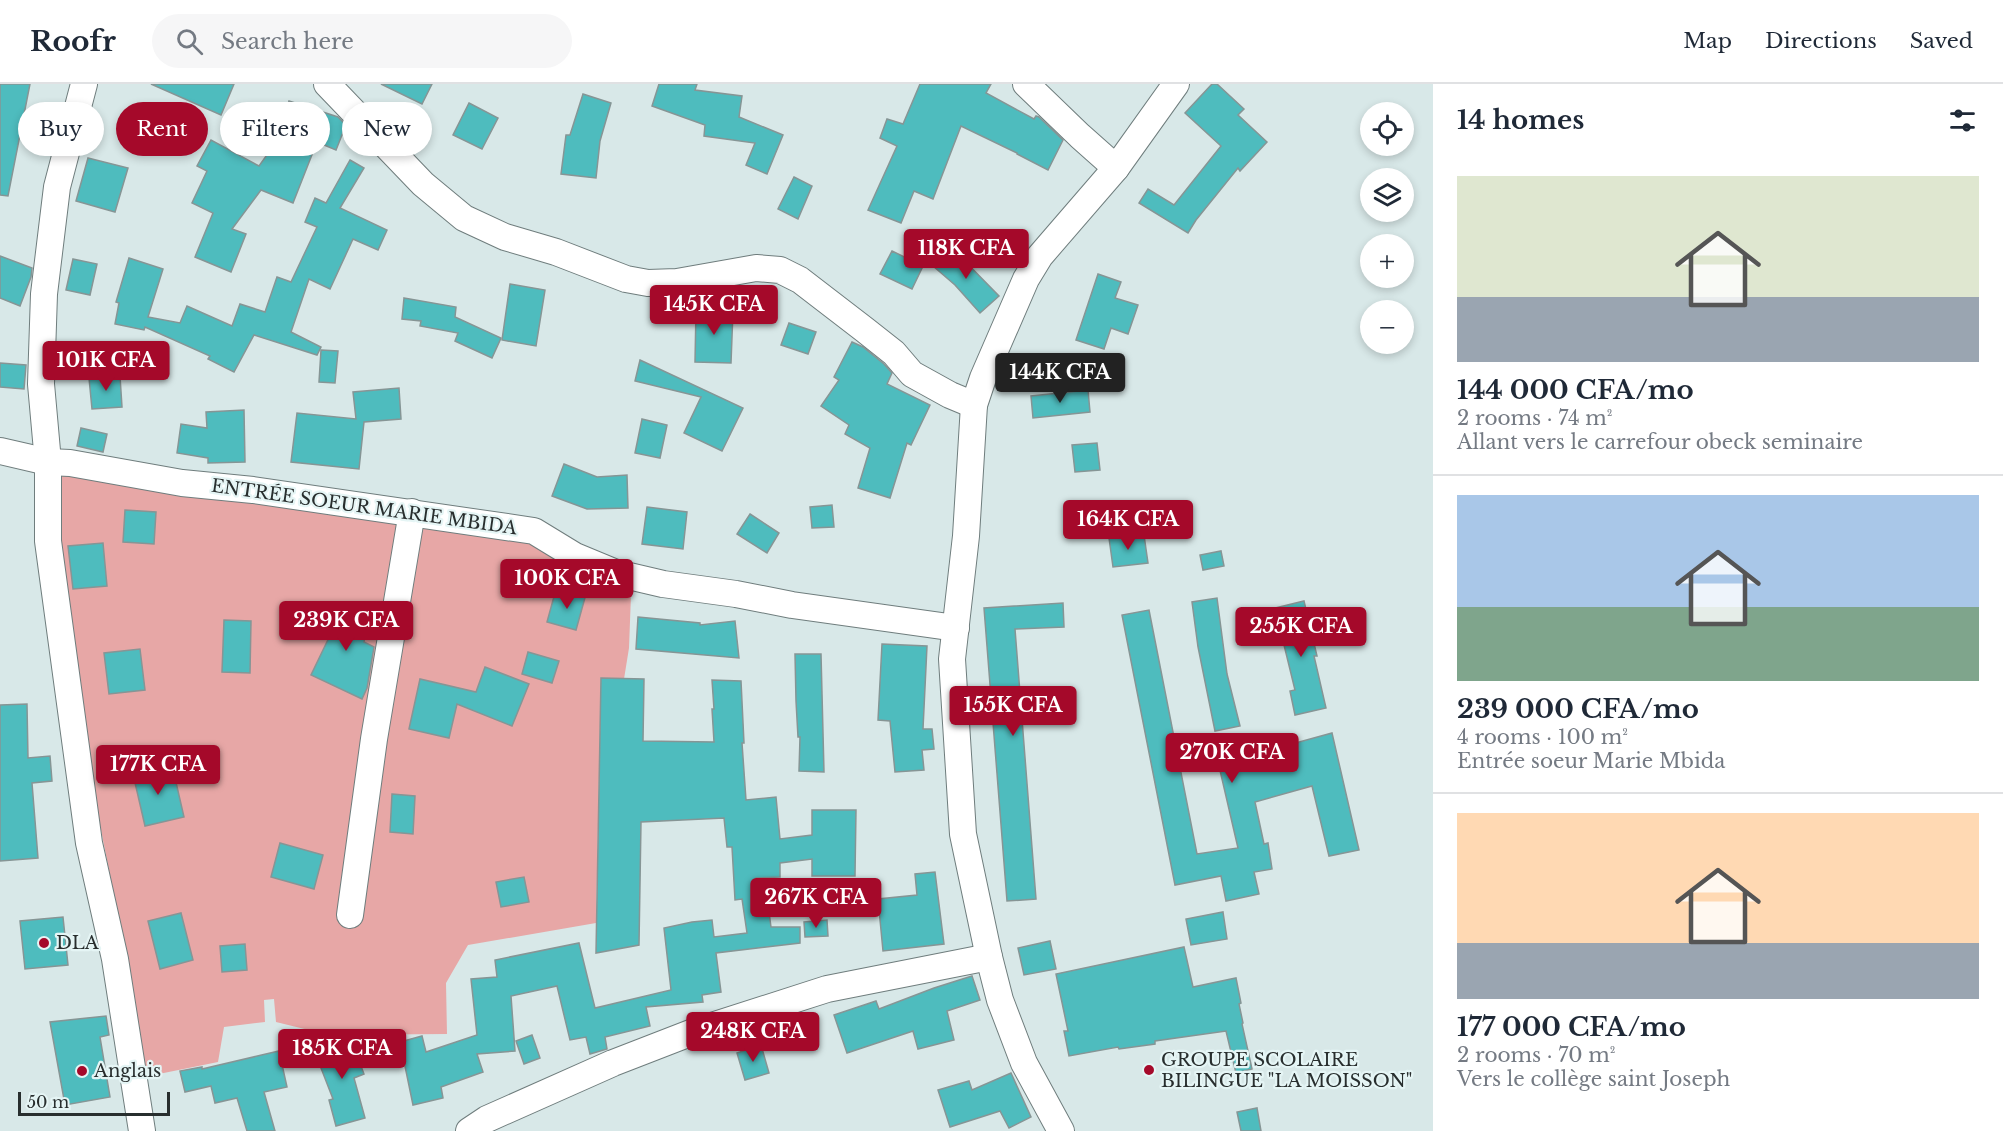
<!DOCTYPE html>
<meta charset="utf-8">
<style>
body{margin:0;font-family:"Libre Baskerville",serif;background:#f6f6f7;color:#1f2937;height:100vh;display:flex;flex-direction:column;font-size:22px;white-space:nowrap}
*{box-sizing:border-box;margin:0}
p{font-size:20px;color:#747a83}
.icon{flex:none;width:33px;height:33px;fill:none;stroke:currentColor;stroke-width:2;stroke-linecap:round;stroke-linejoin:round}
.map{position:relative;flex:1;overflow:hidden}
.side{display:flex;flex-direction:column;background:#fff;width:570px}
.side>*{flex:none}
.hud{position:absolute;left:18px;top:18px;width:570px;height:54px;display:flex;gap:12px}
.buttons{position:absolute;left:1360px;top:18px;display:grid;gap:12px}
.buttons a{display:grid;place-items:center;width:54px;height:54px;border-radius:50%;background:#fff;box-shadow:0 3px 9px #0003;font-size:30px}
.scale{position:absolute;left:18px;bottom:15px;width:152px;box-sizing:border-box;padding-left:6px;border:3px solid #282e2e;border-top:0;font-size:16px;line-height:21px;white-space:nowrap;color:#282e2e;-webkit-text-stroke:4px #e5f5f5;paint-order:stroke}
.price{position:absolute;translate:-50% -51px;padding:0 14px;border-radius:6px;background:#a5092a;color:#fff;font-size:20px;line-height:39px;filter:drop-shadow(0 2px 3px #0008)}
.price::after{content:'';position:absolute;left:50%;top:36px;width:18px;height:14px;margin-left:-9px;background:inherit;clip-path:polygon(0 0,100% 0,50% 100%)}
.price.active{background:#222;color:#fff}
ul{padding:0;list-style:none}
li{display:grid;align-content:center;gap:12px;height:318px;padding:0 24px}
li+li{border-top:2px solid #e0e1e3}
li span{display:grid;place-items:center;height:186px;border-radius:0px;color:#555}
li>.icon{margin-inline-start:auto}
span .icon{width:108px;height:108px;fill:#fffc;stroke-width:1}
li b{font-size:26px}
h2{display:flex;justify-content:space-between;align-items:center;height:72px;padding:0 24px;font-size:26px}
.tag{padding:0 21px;border-radius:27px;background:#fff;box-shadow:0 3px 9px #0003;font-size:21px;line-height:54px}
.tag.active{background:#a5092a;color:#fff}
header{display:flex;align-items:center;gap:36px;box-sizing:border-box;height:84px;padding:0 30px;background:#fff;border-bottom:2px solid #e0e1e3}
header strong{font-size:28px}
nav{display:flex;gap:33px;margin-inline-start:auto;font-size:21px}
.search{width:420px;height:54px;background:#f6f6f7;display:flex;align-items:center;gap:15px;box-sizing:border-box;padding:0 21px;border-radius:33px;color:#747a83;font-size:22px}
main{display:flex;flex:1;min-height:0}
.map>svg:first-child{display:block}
.green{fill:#e7a7a6}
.building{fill:#4ebcbe;stroke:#869595;stroke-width:1.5}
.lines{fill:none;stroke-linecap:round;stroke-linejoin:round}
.minor-casing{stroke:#6f7d7d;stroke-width:28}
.minor{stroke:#fff;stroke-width:26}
.poi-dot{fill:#a5092a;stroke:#e5f5f5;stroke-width:2}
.labels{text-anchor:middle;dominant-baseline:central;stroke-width:4.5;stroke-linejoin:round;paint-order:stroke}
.street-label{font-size:18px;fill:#282e2e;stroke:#e5f5f5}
.poi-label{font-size:18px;fill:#282e2e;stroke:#e5f5f5;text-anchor:start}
</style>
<header>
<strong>Roofr</strong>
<div class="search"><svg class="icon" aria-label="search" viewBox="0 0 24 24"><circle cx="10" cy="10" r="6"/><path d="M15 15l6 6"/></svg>Search here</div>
<nav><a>Map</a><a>Directions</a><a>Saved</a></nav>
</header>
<main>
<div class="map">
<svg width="1433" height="1047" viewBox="0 0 1433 1047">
<rect width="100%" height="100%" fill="#d8e8e8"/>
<!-- green -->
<polygon class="green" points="52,383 532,449 632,484 629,564 624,595 601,594 596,839 468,861 446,899 447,950 329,951 276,938 274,915 264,916 265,938 224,943 218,978 144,993 128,882 78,630"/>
<!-- building -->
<g class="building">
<polygon points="0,0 30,0 8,112 0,111"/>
<polygon points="151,0 234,0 221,31"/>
<polygon points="381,0 432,0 422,20"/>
<polygon points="659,0 697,0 695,6 742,12 739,33 783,51 767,90 746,81 755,59 704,52 705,41 652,22"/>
<polygon points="920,0 991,0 986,9 1034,35 1036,32 1039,33 1063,56 1048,86 1017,70 1017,69 961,42 933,115 914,107 901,139 868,126 897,62 880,54 887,35 903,40"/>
<polygon points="1212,0 1217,0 1244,25 1238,31 1267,58 1240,87 1238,84 1196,136 1188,149 1139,119 1148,105 1174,121 1221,62 1185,29"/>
<polygon points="583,10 611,19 600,57 596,94 561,90 566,51 570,51"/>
<polygon points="289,17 338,33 346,41 336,66 317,58 293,119 261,106 232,145 246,150 231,188 195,173 213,129 192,119 207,87 197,82 211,56 259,82 279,54"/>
<polygon points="469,19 498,34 482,65 453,51"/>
<polygon points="88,74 128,84 115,128 76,117"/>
<polygon points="350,76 364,84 340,124 387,146 378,166 353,155 330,205 309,195 291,248 321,263 317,271 254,251 234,288 208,275 210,272 145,243 144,246 115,240 119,219 116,218 129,174 163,185 148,233 180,239 187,222 232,242 240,220 265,228 277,193 291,198 317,143 305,138 315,114 326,119"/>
<polygon points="794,93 812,102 798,135 778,125"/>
<polygon points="951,163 999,212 980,229 955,201 933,182"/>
<polygon points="892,167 923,182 912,205 880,190"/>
<polygon points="0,172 32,184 31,193 20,222 0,214"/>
<polygon points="73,175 97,180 90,211 66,206"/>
<polygon points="1098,190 1121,198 1115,214 1138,221 1128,250 1111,244 1104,265 1076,256"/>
<polygon points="510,200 545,206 536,262 502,256"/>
<polygon points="404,214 456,223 455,233 501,254 492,274 455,257 458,249 420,242 421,237 402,235"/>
<polygon points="696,226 733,227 731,279 695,278"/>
<polygon points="789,239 816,248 808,270 781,261"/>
<polygon points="852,258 863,263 884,280 892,289 887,300 930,321 911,361 907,359 890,414 858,404 870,364 845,350 849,341 821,322 839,296 834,293"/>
<polygon points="321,266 338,267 335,299 319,298"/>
<polygon points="640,276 743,324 722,367 684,349 701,313 635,297"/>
<polygon points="0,279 26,281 24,305 0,303"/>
<polygon points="120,292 122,323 92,325 89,294"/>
<polygon points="399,304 401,335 364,338 359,385 291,378 297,329 356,335 353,308"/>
<polygon points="1088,306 1090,328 1033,334 1031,312"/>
<polygon points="244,326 245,378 208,379 208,374 177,369 181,340 207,344 206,328"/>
<polygon points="642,335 667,341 660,374 635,369"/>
<polygon points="81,344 107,350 103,368 77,362"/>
<polygon points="1097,359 1100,386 1075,388 1072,361"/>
<polygon points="564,380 597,393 627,391 628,424 587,425 552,412"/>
<polygon points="832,421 834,443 812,444 810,423"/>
<polygon points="647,423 687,428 683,465 642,460"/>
<polygon points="125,426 156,428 154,460 123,458"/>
<polygon points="750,430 779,449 767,469 737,450"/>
<polygon points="1144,451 1148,479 1113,483 1109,454"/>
<polygon points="103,459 107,502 73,505 68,462"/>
<polygon points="1221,467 1224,482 1203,486 1200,471"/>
<polygon points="568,506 586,510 576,546 547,538 555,509 567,512"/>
<polygon points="1217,514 1227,590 1240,642 1215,647 1198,563 1192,518"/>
<polygon points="1304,517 1317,572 1314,572 1326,624 1295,631 1290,607 1295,606 1275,524"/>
<polygon points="1063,519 1064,543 1015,545 1036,815 1007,817 984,524"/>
<polygon points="330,521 369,527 364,558 374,563 367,604 362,615 311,591 336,539 328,538"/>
<polygon points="1149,526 1197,770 1238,764 1219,682 1264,672 1263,668 1332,649 1359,766 1329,772 1312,702 1255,718 1264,760 1268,759 1272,785 1254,788 1259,810 1226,817 1221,792 1175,801 1122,531"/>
<polygon points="638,533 700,539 700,541 735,537 739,574 636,565"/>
<polygon points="224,536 251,537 250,589 222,588"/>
<polygon points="882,560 927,562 923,645 932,645 934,665 922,666 924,686 895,688 890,637 878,636"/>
<polygon points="140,565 145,606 109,610 104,569"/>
<polygon points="528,568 559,577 552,599 522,590"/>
<polygon points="795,570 821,570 824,688 799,687 800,653 798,653 796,617"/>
<polygon points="485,583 529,600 512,642 457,620 449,654 409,645 420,595 476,608"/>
<polygon points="601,594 644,595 643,657 714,658 712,625 714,625 712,596 741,597 744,659 742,659 746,716 776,713 780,755 812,751 812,726 856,726 855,792 812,792 812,775 780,779 780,793 756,794 758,829 769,828 771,843 800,843 800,859 716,869 721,908 702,911 703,918 646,923 650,942 605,953 607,965 590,970 586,953 570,956 557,902 511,912 515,967 477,970 483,988 441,1003 443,1014 413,1021 400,958 422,952 426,968 477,951 471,895 497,893 495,876 579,859 595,924 671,906 664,844 692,838 712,836 714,853 747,849 742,815 735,816 732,763 727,763 724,734 641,738 639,861 596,869"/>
<polygon points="27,620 28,674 50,672 52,697 32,699 38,774 0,777 0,621"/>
<polygon points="172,681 184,733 145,742 133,690"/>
<polygon points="392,710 415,712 413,750 390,748"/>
<polygon points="280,759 323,771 314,805 271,793"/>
<polygon points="935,788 944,860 883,867 878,815 917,811 915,790"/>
<polygon points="524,793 529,818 501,823 496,798"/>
<polygon points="1223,828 1227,855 1191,861 1186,835"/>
<polygon points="181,829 193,876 160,885 148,837"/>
<polygon points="63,833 68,881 25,885 20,837"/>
<polygon points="827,836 828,852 805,853 804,838"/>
<polygon points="1050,857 1056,885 1024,891 1018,864"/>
<polygon points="245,860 247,886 222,888 220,862"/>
<polygon points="1184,863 1193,903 1236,894 1241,919 1239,920 1243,939 1242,940 1252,985 1236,989 1226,947 1155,957 1155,960 1119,965 1118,963 1069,972 1064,947 1068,947 1056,890"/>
<polygon points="972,892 980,916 947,927 954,956 918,965 913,947 847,969 834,931 876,917 879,925 934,904"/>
<polygon points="106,932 109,951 100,953 110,1013 65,1021 50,938"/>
<polygon points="532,951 540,974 524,980 516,957"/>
<polygon points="350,953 364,990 354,994 365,1034 336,1042 329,1016 333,1015 314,966"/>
<polygon points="761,961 769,989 745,996 737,969"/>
<polygon points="279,967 287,1003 264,1008 275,1047 247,1047 237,1014 215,1019 211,1002 185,1008 180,987 202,983 202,985"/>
<polygon points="1011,989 1031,1033 1009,1044 1000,1027 950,1043 938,1006 969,997 972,1006"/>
<polygon points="1257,1024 1261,1047 1241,1047 1237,1028"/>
</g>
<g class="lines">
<!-- minor casing -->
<g class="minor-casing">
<g id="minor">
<polyline points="84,0 57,103 44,210 41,300 48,378 48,457 89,759 115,875 142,1047"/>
<polyline points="327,0 423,100 464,134 505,153 556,168 626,195 648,199 677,198 756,184 780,186 800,196 865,246 894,269 912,290 950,311 974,321"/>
<polyline points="1026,0 1080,52 1116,84"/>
<polyline points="0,367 48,378 70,379 182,399 253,406 534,447 575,472 616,489 663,500 736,510 792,521 956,544"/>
<polyline points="350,831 374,655 412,428"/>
<polyline points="469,1047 487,1035 613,979 693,948 827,905 989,873"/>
<polyline points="1061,1047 1024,979 1000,916 989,873 963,750 952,575 966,452 974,321 983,294 1026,195 1040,172 1116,84 1176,0"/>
</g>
</g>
<!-- minor -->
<use href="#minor" class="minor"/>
</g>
<!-- markers -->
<g class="poi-dot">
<circle cx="44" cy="859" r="6"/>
<circle cx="1149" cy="986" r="6"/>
<circle cx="82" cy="987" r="6"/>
</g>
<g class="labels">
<!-- street labels -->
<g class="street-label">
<text transform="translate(364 423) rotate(8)">ENTRÉE SOEUR MARIE MBIDA</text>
</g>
<!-- poi labels -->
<g class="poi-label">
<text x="56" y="859">DLA</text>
<text x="1161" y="976">GROUPE SCOLAIRE<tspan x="1161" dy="21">BILINGUE "LA MOISSON"</tspan></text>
<text x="94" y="987">Anglais</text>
</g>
</g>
</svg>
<div class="buttons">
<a><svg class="icon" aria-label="locate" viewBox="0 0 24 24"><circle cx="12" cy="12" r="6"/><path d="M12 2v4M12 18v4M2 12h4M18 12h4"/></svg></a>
<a><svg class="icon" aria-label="layers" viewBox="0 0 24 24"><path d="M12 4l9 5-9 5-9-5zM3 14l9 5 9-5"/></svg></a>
<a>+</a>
<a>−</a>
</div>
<div class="scale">50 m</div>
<b class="price" style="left:966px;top:196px">118K CFA</b>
<b class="price" style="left:714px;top:252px">145K CFA</b>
<b class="price" style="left:106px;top:308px">101K CFA</b>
<b class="price active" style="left:1060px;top:320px">144K CFA</b>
<b class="price" style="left:1128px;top:467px">164K CFA</b>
<b class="price" style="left:567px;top:526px">100K CFA</b>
<b class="price" style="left:346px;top:568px">239K CFA</b>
<b class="price" style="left:1301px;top:574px">255K CFA</b>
<b class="price" style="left:1013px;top:653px">155K CFA</b>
<b class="price" style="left:1232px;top:700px">270K CFA</b>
<b class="price" style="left:158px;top:712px">177K CFA</b>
<b class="price" style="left:816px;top:845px">267K CFA</b>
<b class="price" style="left:753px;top:979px">248K CFA</b>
<b class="price" style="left:342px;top:996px">185K CFA</b>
<div class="hud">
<a class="tag">Buy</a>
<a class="tag active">Rent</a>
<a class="tag">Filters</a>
<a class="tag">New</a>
</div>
</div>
<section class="side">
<h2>14 homes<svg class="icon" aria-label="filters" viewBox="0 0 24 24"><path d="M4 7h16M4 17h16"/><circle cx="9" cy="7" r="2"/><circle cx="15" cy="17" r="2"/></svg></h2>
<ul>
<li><span style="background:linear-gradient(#dfe7d0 65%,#9aa5b1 0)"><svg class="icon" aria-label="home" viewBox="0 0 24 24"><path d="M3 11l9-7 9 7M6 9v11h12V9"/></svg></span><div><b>144 000 CFA/mo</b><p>2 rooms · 74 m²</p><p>Allant vers le carrefour obeck seminaire</p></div></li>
<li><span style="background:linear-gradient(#a9c7e8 60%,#7fa58c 0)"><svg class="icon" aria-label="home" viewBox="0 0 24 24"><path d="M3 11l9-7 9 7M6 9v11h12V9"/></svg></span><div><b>239 000 CFA/mo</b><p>4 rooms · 100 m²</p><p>Entrée soeur Marie Mbida</p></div></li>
<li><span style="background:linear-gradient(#ffd9b3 70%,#9aa5b1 0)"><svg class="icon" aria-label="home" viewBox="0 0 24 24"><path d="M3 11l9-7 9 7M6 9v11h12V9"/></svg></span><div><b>177 000 CFA/mo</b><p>2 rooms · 70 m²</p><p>Vers le collège saint Joseph</p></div></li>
</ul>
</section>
</main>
